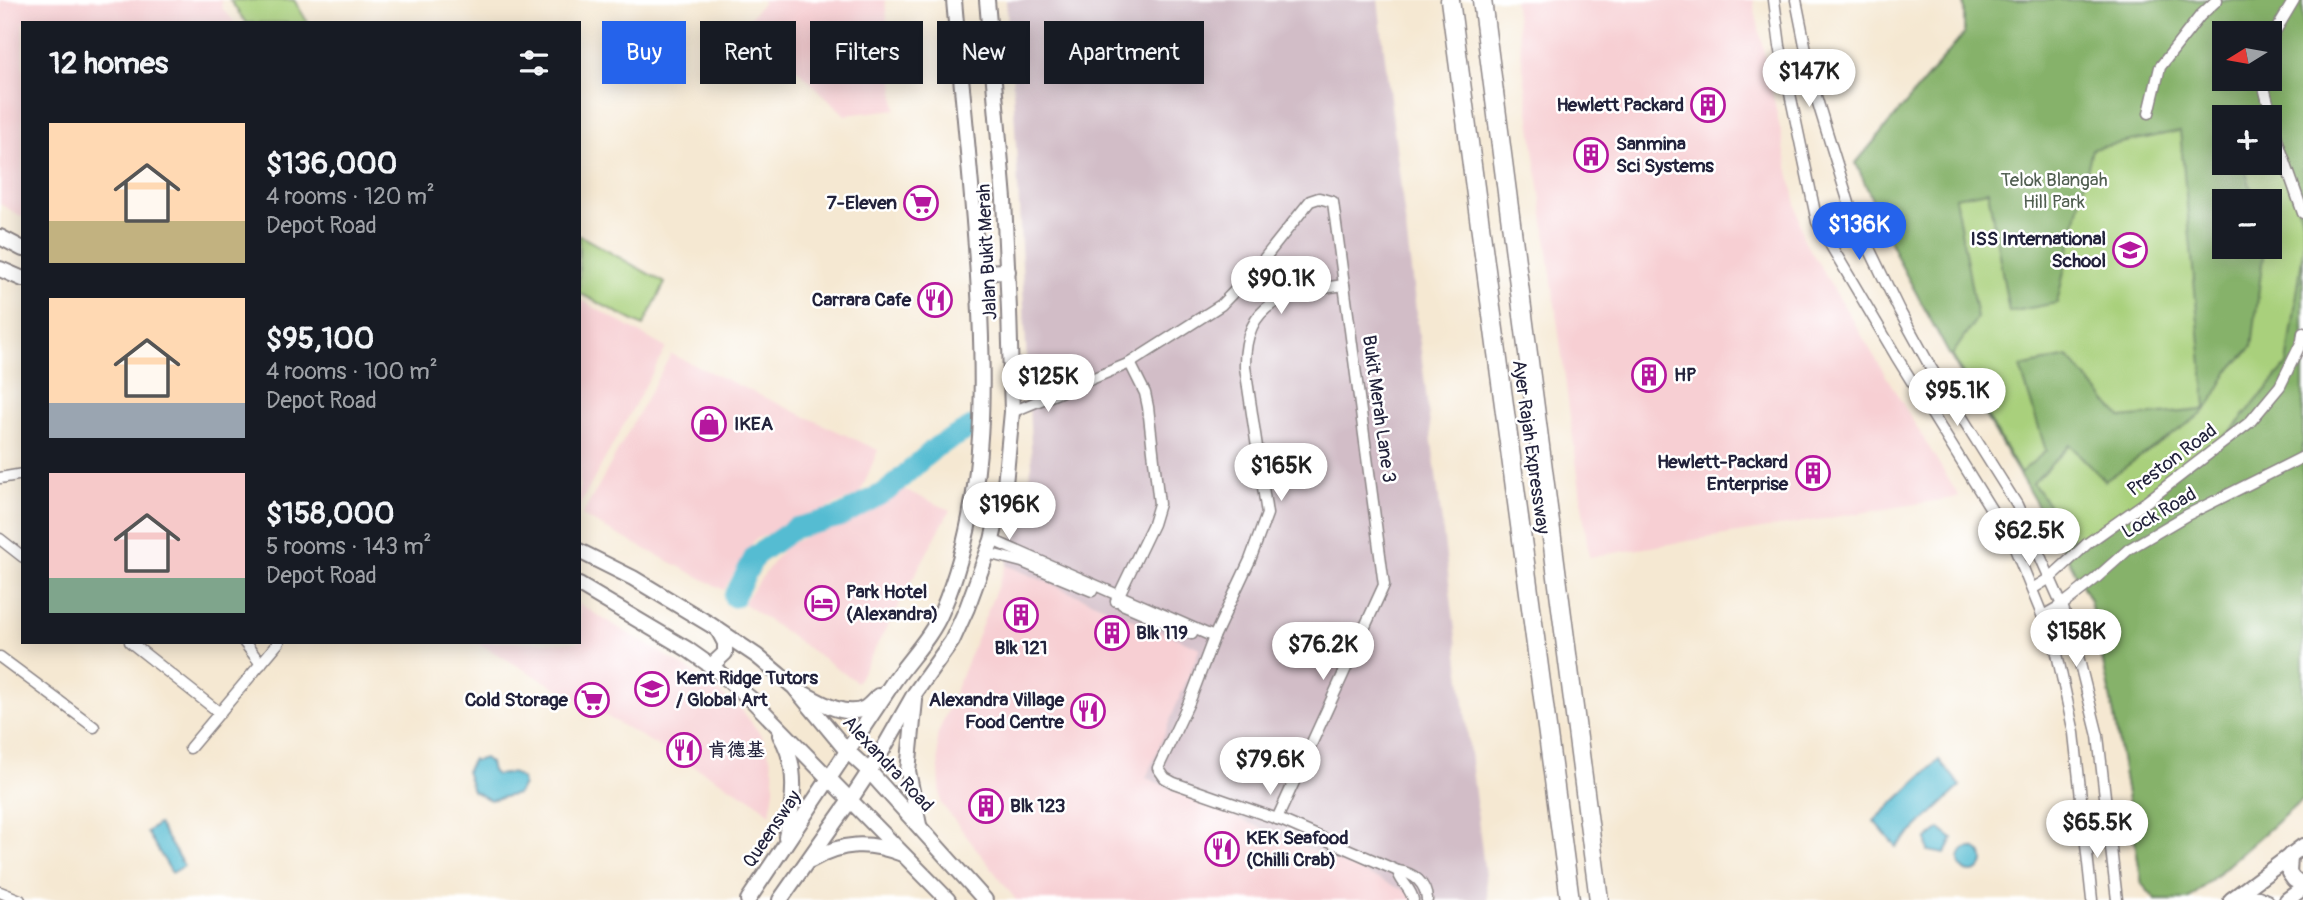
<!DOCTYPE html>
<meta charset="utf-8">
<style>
body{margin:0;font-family:Pangolin,"LXGW WenKai TC",sans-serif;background:#242831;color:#f1f3f6;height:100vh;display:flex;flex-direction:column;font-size:26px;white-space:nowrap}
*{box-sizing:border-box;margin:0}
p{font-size:23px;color:#9ea1a6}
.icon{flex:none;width:38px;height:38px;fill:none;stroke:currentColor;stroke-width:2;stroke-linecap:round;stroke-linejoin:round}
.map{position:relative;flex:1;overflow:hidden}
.sheet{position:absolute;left:21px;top:21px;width:560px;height:623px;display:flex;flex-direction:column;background:#171b24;border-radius:0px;box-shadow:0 4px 18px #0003}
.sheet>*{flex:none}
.banner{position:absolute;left:602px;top:21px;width:665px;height:63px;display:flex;gap:14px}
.needle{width:46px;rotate:259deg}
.tools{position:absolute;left:2212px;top:21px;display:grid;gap:14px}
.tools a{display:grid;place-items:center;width:70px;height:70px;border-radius:0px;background:#171b24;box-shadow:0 4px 18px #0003;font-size:35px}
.price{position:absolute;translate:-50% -60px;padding:0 16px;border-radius:24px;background:#fff;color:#222;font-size:23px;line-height:46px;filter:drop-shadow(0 2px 4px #0008)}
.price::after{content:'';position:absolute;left:50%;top:42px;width:21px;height:16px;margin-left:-10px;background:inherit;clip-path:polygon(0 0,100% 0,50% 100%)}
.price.selected{background:#2563eb;color:#fff}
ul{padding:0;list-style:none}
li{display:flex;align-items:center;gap:21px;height:175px;padding:0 28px}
li span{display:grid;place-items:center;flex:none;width:196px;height:140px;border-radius:0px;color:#555}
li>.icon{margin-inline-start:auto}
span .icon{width:84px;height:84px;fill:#fffc;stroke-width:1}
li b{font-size:30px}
h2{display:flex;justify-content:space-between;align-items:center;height:84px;padding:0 28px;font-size:30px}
.pill{padding:0 24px;border-radius:0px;background:#171b24;box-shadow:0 4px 18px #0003;font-size:24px;line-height:63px}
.pill.selected{background:#2563eb;color:#fff}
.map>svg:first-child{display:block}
.built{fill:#f7cfd3}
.industrial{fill:#d2bdc7}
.green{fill:#a9d07b;stroke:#66795b;stroke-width:2;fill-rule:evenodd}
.forest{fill:#86b26b;stroke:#546a53;stroke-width:2;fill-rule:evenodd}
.water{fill:#55bcd2;stroke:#3c6f86;stroke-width:2}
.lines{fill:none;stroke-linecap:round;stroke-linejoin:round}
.river{stroke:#55bcd2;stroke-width:21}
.street-casing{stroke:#8c8586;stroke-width:13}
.primary-casing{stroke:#8c8586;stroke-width:18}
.highway-casing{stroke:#8c8586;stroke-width:21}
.street{stroke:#fff;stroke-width:10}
.primary{stroke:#fff;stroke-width:14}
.highway{stroke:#fff;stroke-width:18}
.labels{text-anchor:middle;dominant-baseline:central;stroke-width:5;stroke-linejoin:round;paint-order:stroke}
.poi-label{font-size:19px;font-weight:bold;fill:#22223b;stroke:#fff;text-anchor:start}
.park-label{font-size:19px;fill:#515f51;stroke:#fff}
.street-label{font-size:19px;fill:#22223b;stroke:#fff}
</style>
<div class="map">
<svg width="2303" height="900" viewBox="0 0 2303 900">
<rect width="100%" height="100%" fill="#fff"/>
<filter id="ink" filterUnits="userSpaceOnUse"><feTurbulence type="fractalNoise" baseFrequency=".0143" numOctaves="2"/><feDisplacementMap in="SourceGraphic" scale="14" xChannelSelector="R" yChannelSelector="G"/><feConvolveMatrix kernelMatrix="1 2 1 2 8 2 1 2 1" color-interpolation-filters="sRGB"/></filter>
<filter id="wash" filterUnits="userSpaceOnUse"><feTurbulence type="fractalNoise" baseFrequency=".00686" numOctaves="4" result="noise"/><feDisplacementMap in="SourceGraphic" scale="28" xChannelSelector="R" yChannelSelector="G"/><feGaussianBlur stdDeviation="1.57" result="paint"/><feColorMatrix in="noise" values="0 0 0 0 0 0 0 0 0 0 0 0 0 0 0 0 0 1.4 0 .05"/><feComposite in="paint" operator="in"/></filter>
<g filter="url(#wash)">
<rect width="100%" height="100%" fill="#f5e8d2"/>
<!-- built -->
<g class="built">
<polygon points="0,0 221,0 222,8 235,23 23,23 23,217 0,204"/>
<polygon points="762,0 885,0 896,109 845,115 747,21 763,3"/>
<polygon points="1514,0 1753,0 1803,238 1959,497 1589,557"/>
<polygon points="579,299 666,348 579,506"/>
<polygon points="671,354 878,450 860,494 754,540 724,590 582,516"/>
<polygon points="905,490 950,510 857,682 743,603 785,546"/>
<polygon points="1006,565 1201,648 1146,778 1417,896 1416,900 1016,900 941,803 937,736"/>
<polygon points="579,604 691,671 742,710 763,738 770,757 774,773 774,790 770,814 755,801 476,642 579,642"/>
</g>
<!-- industrial -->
<polygon class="industrial" points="1006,0 1378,0 1488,900 1426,900 1146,778 1200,648 1006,565 1032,465 1013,88"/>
<!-- green -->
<g class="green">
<polygon points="230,0 294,0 308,23 246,23"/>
<path d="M1964 0H2303V799L2188 900H2156L2142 884 2113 710 2090 600 2060 544 1948 352 1899 261 1856 163 1964 34ZM2224 33H2270V79H2224ZM2224 117H2270V163H2224ZM2224 201H2270V247H2224Z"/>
<polygon points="579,235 665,283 643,326 579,293"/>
</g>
<!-- forest -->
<path class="forest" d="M1964 0H2303V227V220L2282 171 2265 108 2238 117H2224V163H2243L2255 201H2224V247H2264L2252 347 2228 372 2209 406 2202 414 2105 481 2070 445 2033 483 2078 547 2232 430 2287 365 2303 251V799L2188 900H2156L2142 884 2113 710 2090 600 2060 544 1948 352 1899 261 1856 163 1964 34ZM2224 33H2270V79H2224ZM2180 131 2206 407 2202 410 2121 418 2068 357 2020 367 2046 451 2020 473 1952 355 1977 318 1955 197 1988 191 2009 312 2057 303 2092 149Z"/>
<!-- water -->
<g class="water">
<polygon points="484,758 490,763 492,771 496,775 512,773 522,779 523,785 517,794 490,800 473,791 466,771 473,759 475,761"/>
<polygon points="1939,760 1961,786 1896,847 1874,821"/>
<polygon points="158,824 184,866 172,873 147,832"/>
<polygon points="1940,829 1953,839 1945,854 1928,851 1927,839"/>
<circle cx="1971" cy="860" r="12"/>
</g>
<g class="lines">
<!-- river -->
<polyline class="river" points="734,597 755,556 795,528 839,517 887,491 936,447 972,427"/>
</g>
</g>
<g filter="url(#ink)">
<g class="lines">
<!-- street casing -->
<g class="street-casing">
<g id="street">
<polyline points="1774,0 1780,46 1817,222 1896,356 2014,546 2056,649 2074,733 2092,900"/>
<polyline points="1796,0 1814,90 1852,213 1899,310 1931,368 2017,505 2062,605 2076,648 2098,736 2117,900"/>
<polyline points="2270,40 2294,0"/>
<polyline points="2264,79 2264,87 2278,142 2303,213"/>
<polyline points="2149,113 2160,67 2200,16 2217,0"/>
<path d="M1344 285C1289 293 1244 298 1245 367L1267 514 1250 560 1214 637 1190 700 1158 768 1165 778 1174 783 1283 821 1398 871C1414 873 1426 883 1427 900"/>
<polyline points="1012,412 1130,363 1221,305 1255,270 1310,201 1319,198 1333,202 1384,585 1277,819"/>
<polyline points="0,478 23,474"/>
<polyline points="0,539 23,557"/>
<polyline points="992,540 1214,637"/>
<polyline points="987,553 1022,562 1092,591"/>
<polyline points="2032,589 2050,578 2088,543 2146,502 2250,422 2280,386 2302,341 2303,333"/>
<polyline points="1116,601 1153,524 1159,504 1148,407 1145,393 1130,363"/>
<polyline points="1122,604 1192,634"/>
<polyline points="2043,616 2062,605 2094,580 2129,549 2187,515 2303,457"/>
<polyline points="130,642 220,713"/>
<polyline points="244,642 261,664"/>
<polyline points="0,657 94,727"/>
<polyline points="190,748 279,642"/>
<path d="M1398 871C1400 883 1411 887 1413 900"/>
<polyline points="0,892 20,900"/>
<polyline points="2239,895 2259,896 2268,900"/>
</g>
</g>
<!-- primary casing -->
<g class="primary-casing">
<g id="primary">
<polyline points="0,237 23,249"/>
<polyline points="0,269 23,279"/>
<polyline points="978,272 1008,271"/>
<polyline points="579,551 633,578 711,625 757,656 794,687 847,751 869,771 985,900"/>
<polyline points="579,585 687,649 711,666 752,700 948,900"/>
<polyline points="711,666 725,653 725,643 718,630"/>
<path d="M805 694C821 703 847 718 865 708 869 706 874 700 878 696"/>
<polyline points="915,700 908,771 919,825"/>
<path d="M780 735C799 766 794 803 786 837"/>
<polyline points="2290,855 2289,873 2294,880 2303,883"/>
<path d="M811 860C842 842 869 841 902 854"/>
<path d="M748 900C797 827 846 754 894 681 910 658 932 636 942 611 990 497 985 368 976 247 970 165 961 82 954 0"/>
<polyline points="780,900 851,799 878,758 915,693 952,641 967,608 992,540 1005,484 1012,412 1009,310 1004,199 987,0"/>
<polyline points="2231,900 2303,846"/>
<polyline points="2287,900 2303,888"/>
</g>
</g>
<!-- highway casing -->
<g class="highway-casing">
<g id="highway">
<polyline points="1450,0 1570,900"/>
<polyline points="1482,0 1599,900"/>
</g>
</g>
<!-- street -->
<use href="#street" class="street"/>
<!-- primary -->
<use href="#primary" class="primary"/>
<!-- highway -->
<use href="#highway" class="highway"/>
</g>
</g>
<!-- icons -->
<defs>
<g id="building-ring" transform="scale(1.75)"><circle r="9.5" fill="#fff" stroke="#b5179e" stroke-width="1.5"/><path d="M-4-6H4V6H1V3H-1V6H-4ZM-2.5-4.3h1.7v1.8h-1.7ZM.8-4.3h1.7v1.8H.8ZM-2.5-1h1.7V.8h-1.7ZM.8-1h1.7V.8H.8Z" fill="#b5179e"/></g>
<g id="supermarket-ring" transform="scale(1.75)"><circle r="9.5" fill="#fff" stroke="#b5179e" stroke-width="1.5"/><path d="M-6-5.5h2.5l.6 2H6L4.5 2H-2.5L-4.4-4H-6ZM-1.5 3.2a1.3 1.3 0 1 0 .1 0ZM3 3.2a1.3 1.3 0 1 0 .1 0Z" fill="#b5179e"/></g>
<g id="school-ring" transform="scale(1.75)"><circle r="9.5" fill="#fff" stroke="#b5179e" stroke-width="1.5"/><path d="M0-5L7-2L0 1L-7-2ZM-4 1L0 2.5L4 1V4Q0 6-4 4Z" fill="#b5179e"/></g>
<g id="restaurant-ring" transform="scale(1.75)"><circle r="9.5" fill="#fff" stroke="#b5179e" stroke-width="1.5"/><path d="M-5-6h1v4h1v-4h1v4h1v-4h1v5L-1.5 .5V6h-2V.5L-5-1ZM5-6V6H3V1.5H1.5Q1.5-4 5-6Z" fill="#b5179e"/></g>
<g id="shop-ring" transform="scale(1.75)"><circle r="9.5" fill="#fff" stroke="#b5179e" stroke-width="1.5"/><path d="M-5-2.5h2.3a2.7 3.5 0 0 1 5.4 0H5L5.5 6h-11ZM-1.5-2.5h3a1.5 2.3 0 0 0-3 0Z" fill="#b5179e"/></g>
<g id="hotel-ring" transform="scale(1.75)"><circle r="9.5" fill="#fff" stroke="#b5179e" stroke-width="1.5"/><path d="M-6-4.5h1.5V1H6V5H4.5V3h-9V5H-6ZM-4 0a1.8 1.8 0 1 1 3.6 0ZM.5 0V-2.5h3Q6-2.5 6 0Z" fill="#b5179e"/></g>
</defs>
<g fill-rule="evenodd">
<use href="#building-ring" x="1708" y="105"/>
<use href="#building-ring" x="1591" y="155"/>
<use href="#supermarket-ring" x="921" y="203"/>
<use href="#school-ring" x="2130" y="250"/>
<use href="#restaurant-ring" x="935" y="300"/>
<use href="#building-ring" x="1649" y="375"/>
<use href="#shop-ring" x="709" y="424"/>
<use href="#building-ring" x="1813" y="473"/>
<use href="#hotel-ring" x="822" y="603"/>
<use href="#building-ring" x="1021" y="615"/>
<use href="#building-ring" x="1112" y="633"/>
<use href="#school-ring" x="652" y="689"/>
<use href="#supermarket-ring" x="592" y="700"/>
<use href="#restaurant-ring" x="1088" y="711"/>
<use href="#restaurant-ring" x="684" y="750"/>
<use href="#building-ring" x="986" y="806"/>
<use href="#restaurant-ring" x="1222" y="849"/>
</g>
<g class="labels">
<!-- poi labels -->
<g class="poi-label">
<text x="1684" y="105" text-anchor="end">Hewlett Packard</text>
<text x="1616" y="144">Sanmina<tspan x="1616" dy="22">Sci Systems</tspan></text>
<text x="897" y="203" text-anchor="end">7-Eleven</text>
<text x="2106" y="239" text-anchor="end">ISS International<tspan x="2106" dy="22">School</tspan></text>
<text x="911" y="300" text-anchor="end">Carrara Cafe</text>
<text x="1674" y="375">HP</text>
<text x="734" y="424">IKEA</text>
<text x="1788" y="462" text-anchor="end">Hewlett-Packard<tspan x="1788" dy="22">Enterprise</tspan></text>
<text x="846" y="592">Park Hotel<tspan x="846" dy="22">(Alexandra)</tspan></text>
<text x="1136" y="633">Blk 119</text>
<text x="1021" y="648" text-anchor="middle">Blk 121</text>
<text x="676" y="678">Kent Ridge Tutors<tspan x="676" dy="22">/ Global Art</tspan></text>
<text x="568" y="700" text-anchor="end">Cold Storage</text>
<text x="1064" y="700" text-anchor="end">Alexandra Village<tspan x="1064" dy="22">Food Centre</tspan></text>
<text x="708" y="750">肯德基</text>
<text x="1010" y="806">Blk 123</text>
<text x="1246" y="838">KEK Seafood<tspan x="1246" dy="22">(Chilli Crab)</tspan></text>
</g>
<!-- park labels -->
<g class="park-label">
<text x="2054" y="180">Telok Blangah<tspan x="2054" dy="22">Hill Park</tspan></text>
</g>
<!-- street labels -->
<g class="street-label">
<text transform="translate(987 252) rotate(-93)">Jalan Bukit Merah</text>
<text transform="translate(1379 409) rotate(82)">Bukit Merah Lane 3</text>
<text transform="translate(1531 447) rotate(82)">Ayer Rajah Expressway</text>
<text transform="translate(2172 460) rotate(-37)">Preston Road</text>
<text transform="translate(2159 513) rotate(-30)">Lock Road</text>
<text transform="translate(888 764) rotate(47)">Alexandra Road</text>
<text transform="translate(772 829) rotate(-56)">Queensway</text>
</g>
</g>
</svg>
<div class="tools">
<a><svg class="needle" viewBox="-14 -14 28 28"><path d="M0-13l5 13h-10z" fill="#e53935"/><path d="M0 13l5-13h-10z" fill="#9ea1a6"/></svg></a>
<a>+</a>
<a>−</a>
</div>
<b class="price" style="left:1809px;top:109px">$147K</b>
<b class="price selected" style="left:1859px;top:262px">$136K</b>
<b class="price" style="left:1281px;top:316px">$90.1K</b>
<b class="price" style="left:1048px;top:414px">$125K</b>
<b class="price" style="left:1957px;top:428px">$95.1K</b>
<b class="price" style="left:1281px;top:503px">$165K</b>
<b class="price" style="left:1009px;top:542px">$196K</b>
<b class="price" style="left:2029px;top:568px">$62.5K</b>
<b class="price" style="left:2076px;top:669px">$158K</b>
<b class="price" style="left:1323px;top:682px">$76.2K</b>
<b class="price" style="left:1270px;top:797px">$79.6K</b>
<b class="price" style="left:2097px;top:860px">$65.5K</b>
<div class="banner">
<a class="pill selected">Buy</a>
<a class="pill">Rent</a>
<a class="pill">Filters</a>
<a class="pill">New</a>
<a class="pill">Apartment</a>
</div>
<section class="sheet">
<h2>12 homes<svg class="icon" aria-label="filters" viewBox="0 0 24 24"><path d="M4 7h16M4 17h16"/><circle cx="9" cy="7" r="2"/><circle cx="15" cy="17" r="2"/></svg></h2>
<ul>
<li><span style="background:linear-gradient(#ffd9b3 70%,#c2b280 0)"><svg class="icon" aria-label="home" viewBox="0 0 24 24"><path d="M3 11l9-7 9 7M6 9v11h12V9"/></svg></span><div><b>$136,000</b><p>4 rooms · 120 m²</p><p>Depot Road</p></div></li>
<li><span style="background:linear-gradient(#ffd9b3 75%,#9aa5b1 0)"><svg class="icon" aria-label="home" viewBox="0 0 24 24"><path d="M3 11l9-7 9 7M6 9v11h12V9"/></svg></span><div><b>$95,100</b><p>4 rooms · 100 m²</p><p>Depot Road</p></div></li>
<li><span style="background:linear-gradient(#f6c9c9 75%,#7fa58c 0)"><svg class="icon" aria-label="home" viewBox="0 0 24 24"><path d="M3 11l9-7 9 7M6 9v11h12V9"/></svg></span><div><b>$158,000</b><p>5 rooms · 143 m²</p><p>Depot Road</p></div></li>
</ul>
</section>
</div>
